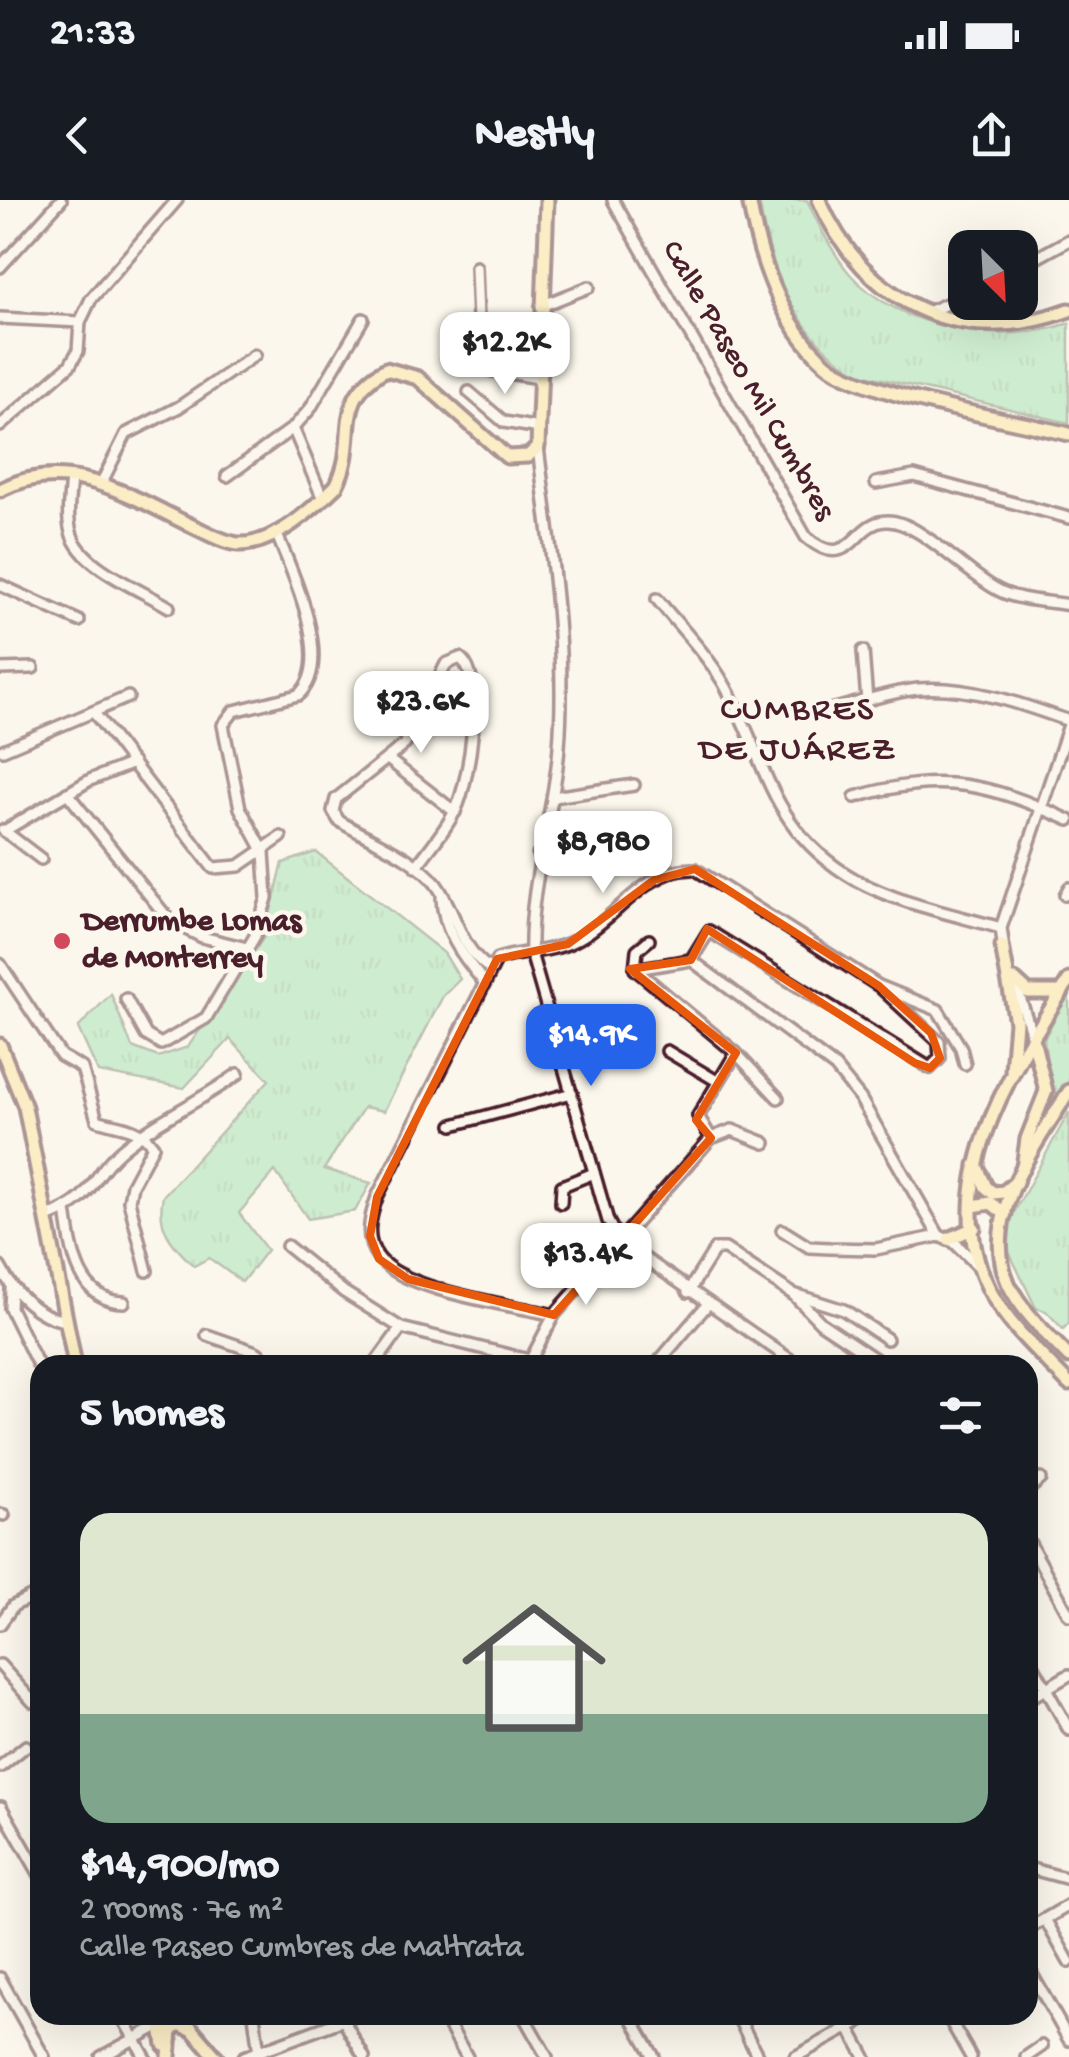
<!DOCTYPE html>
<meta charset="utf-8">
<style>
body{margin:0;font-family:"Gochi Hand",sans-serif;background:#20242c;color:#f1f3f6;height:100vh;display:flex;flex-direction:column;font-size:38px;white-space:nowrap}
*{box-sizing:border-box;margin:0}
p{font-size:32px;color:#9ea1a6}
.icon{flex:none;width:55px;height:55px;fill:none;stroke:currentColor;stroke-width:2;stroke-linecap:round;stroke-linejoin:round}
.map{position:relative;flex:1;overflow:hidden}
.details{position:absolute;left:30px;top:1155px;width:1008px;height:670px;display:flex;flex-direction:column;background:#171b24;border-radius:30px;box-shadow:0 10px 40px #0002}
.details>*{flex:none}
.needle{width:65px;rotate:156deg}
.buttons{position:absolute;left:948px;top:30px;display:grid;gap:20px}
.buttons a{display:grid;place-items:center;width:90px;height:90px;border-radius:20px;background:#171b24;box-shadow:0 10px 40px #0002;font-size:50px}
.price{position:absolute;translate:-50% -85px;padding:0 22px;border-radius:20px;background:#fff;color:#222;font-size:32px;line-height:65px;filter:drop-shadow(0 2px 5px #0008)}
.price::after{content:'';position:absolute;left:50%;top:60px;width:30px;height:22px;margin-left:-15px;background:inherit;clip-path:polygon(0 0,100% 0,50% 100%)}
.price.on{background:#2563eb;color:#fff}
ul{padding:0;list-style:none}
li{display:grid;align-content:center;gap:20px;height:530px;padding:0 50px}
li span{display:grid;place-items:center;height:310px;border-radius:30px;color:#555}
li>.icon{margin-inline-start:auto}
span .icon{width:180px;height:180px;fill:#fffc;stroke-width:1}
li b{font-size:42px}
h2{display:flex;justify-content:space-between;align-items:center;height:120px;padding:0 50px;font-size:42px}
.status{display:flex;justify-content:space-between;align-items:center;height:70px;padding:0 50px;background:#171b24;direction:ltr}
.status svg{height:28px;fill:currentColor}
header{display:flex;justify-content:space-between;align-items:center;height:130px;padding:0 50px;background:#171b24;font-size:45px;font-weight:800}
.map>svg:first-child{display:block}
.grass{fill:url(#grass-tufts);stroke:#717e6b;stroke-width:2.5}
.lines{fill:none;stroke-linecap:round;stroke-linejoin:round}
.minor-casing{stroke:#4a1f2b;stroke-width:16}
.major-casing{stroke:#4a1f2b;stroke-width:19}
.minor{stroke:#fbf7ec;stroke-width:9}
.major{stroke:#fadf96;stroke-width:11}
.marked{fill:none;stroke:#e8590c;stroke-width:8;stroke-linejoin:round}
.poi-dot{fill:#d1495b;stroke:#fbf7ec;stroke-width:4}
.labels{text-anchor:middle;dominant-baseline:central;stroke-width:9;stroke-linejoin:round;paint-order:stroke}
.street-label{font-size:32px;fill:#4a1f2b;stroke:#fbf7ec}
.poi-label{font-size:32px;font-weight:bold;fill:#4a1f2b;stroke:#fbf7ec;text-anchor:start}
.neighbourhood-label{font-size:35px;letter-spacing:2.5px;fill:#4a1f2b;stroke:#fbf7ec}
</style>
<div class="status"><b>21:33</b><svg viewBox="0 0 49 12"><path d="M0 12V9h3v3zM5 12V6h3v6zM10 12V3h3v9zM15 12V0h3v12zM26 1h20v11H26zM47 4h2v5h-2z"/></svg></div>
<header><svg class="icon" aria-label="back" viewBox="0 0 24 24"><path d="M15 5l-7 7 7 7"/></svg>Nestly<svg class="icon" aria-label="share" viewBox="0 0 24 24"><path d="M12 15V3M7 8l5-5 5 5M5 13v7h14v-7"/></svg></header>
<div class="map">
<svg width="1069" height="1857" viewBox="0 0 1069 1857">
<defs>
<pattern id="grass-tufts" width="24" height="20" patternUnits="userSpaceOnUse" patternTransform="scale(2.5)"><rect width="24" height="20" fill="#98deab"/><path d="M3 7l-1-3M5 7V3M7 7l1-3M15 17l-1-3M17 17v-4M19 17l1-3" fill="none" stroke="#84be93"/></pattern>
</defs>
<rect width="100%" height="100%" fill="#fbf7ec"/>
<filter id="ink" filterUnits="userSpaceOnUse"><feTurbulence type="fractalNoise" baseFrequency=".01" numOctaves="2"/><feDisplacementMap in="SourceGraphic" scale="20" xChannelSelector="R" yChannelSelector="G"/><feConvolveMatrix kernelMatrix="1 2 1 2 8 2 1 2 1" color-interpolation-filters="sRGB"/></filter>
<g filter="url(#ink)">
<!-- grass -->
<g class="grass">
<path d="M759 0H807C818 24 833 54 850 74 898 129 1002 147 1069 123V223L861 174C797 142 769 68 759 0Z"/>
<path d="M316 652 444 753 460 779 443 796 384 911 364 907 324 969 371 983 355 1011 308 1019 275 971 239 1013 267 1050 242 1082 209 1058 194 1066C172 1045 156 1028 163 996L269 880 230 839 184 888 98 872 78 828 111 794 132 847 158 857 188 847 264 737 283 663Z"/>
<polygon points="1069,790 1069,882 1032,943 1047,908 1044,901 1051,896 1044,839"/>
<polygon points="1069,912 1069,1123 1063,1129 1046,1111 1036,1108 1008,1050 1011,1018"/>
</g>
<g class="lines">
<!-- minor casing -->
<g class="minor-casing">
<g id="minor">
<path d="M613 0 806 337C851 375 853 321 887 321 919 320 969 377 1000 391 1020 401 1047 401 1069 405"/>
<polyline points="0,67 61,0"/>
<polyline points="476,67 479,146 489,170 539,178"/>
<polyline points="1020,67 1069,40"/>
<polyline points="541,106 589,87"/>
<polyline points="930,111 965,96"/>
<polyline points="0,118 80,122"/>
<polyline points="469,192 504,222 539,228"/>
<polyline points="0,226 70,165 78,151 80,122 91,99 177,0"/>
<polyline points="293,228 323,299"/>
<path d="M538 247C550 347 567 447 559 547 554 617 529 682 531 753L608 1021 618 1040 798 1165"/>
<polyline points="227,276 293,228 310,209 363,119"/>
<path d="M71 277C70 294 66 315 71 332 80 367 140 389 169 407"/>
<polyline points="102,282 126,234 179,207 255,155"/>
<polyline points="876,283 914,276 1069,318"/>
<polyline points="0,385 79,421"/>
<path d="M657 399C679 426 705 452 723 482 768 560 767 629 856 680 899 704 953 714 1001 728"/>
<polyline points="863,451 867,501"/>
<polyline points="0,469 33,468"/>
<path d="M827 511C856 504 888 492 918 489 969 485 1022 504 1069 521"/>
<polyline points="95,514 213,668 239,666 281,637"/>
<polyline points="3,550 128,497"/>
<polyline points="389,560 455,612"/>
<polyline points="67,593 170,721 202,737 247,748"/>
<polyline points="553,597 634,585"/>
<path d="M855 597C943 572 987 583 1069 620"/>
<polyline points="3,630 41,659"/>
<polyline points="4,631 90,580 133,563"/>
<polyline points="538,655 658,628"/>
<path d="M416 667C429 649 446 630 456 609 469 582 486 476 460 458L446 464 405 544 336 599 333 611 339 621C368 639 415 657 436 684 456 711 459 748 489 768"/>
<polyline points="1065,695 1069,688"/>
<path d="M442 697C442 729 463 757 483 781"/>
<polyline points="1004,750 1001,728 1069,525"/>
<polyline points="691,760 709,731 930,868 940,858 939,842 881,788"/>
<path d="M0 764 61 856 82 868 97 920C118 927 139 926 153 946L132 985 129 1001 147 1071"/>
<polyline points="635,769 637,750 649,740"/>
<polyline points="1014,779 1033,838"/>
<path d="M126 799 146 835 161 844 206 818 255 736 267 698 264 652 240 608 223 525 234 511 298 495C336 463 291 370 276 332"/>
<polyline points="667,851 717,881"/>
<polyline points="778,898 736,853 635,769 691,760 835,867 860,898 939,1036"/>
<polyline points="453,925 572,893"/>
<polyline points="711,938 698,916 736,853"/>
<polyline points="561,1003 562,986 594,973"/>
<path d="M66 1010C71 1045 76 1101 124 1102"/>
<path d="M47 1017C97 998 89 978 120 951 153 922 201 901 238 874"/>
<polyline points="782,1030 809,1047 830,1048 876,1049 939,1036 954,1042 977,1065"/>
<polyline points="287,1046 344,1092 401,1128 529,1160"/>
<path d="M0 1067C13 1092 37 1117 66 1121"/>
<polyline points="11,1089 10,1108 38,1165"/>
<polyline points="688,1092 715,1049 725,1049 793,1094 821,1123 875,1159 874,1165"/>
<polyline points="797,1095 844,1110 887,1139"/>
<path d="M554 1115C512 1105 403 1091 378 1057 364 1039 370 1017 377 997L497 759C522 751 550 753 574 741 615 721 645 667 695 669L879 786 938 810 961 848 965 864"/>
<polyline points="207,1135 256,1152 274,1165"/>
<polyline points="374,1165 401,1128"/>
<polyline points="528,1165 554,1115 711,938 732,930 765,943"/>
<polyline points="656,1165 707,1105"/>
<polyline points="1028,1290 1041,1279"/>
<polyline points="0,1314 4,1315"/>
<polyline points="1028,1340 1069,1415"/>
<polyline points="0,1424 13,1406 40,1392"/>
<polyline points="1028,1456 1069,1530"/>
<polyline points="0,1465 33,1502"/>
<polyline points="1028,1499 1069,1475"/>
<polyline points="0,1567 26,1546"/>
<polyline points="1,1607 40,1675"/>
<polyline points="1028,1668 1069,1679"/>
<polyline points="1045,1719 1069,1762"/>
<polyline points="1028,1729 1069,1705"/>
<polyline points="1029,1769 1069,1840"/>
<polyline points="0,1778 44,1857"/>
<polyline points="121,1815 145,1857"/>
<polyline points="254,1815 259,1853"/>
<polyline points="443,1815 467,1857"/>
<polyline points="523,1815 547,1857"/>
<polyline points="630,1815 654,1857"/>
<polyline points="737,1815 758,1857"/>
<polyline points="842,1815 865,1857"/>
<polyline points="947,1815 971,1857"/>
<polyline points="344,1821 364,1857"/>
<polyline points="101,1857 160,1825"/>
<polyline points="244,1857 357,1815"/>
<polyline points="795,1857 871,1815"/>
<polyline points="1026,1857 1042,1846"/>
</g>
</g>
<!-- major casing -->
<g class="major-casing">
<g id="major">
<path d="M749 0C759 57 781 125 826 164 862 195 1016 221 1069 234"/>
<path d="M819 0C865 104 961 150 1069 110"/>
<path d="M0 290C67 255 128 295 188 324 204 331 221 342 238 344 273 346 314 308 336 286 361 239 329 201 386 169L418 178 507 257 528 256 538 247 547 0"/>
<polyline points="1002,746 1016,822 1012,870"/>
<polyline points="1015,780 1028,792 1062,792"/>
<path d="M1069 780C1013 868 934 984 990 1091 1009 1127 1042 1155 1069 1184"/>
<polyline points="0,845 25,907 75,1165"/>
<path d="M1069 891C1036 946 978 1017 1009 1085 1023 1113 1048 1135 1069 1157"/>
<polyline points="976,965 986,987 993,993 1004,992 1016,982"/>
<polyline points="1023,968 1027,939 1046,891 1033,839"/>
<polyline points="973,1006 991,1003 1005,1014"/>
<polyline points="949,1039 974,1028"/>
<polyline points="159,1815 164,1845"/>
<polyline points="180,1815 216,1857"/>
<polyline points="169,1857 171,1829 179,1824 188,1828"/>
</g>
</g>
<!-- minor -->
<use href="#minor" class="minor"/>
<!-- major -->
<use href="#major" class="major"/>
</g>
</g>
<!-- marked area -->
<path d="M0 0H1069V1857H0ZM695 669 879 786 931 833 940 858 930 868 915 863 707 729 691 760 630 769 736 853 696 920 711 938 554 1115 408 1079 379 1059 370 1036 377 997 497 759 568 744 654 680Z" fill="#fbf7ec" fill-opacity=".55" fill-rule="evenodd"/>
<path class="marked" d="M695 669 879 786 931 833 940 858 930 868 915 863 707 729 691 760 630 769 736 853 696 920 711 938 554 1115 408 1079 379 1059 370 1036 377 997 497 759 568 744 654 680Z"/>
<!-- markers -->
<circle class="poi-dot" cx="62" cy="741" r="10"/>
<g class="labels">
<!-- street labels -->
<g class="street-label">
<text transform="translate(747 181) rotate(60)">Calle Paseo Mil Cumbres</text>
</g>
<!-- poi labels -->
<g class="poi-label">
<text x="82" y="723">Derrumbe Lomas<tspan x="82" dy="37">de Monterrey</tspan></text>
</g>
<!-- neighbourhood labels -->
<g class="neighbourhood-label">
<text x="798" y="511">CUMBRES<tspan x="798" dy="40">DE JUÁREZ</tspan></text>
</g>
</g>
</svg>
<div class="buttons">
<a><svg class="needle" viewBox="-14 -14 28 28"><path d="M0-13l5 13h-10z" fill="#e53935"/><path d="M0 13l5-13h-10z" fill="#9ea1a6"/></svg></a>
</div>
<b class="price" style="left:505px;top:197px">$12.2K</b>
<b class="price" style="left:421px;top:556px">$23.6K</b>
<b class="price" style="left:603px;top:696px">$8,980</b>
<b class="price on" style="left:591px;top:889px">$14.9K</b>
<b class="price" style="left:586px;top:1108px">$13.4K</b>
<section class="details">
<h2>5 homes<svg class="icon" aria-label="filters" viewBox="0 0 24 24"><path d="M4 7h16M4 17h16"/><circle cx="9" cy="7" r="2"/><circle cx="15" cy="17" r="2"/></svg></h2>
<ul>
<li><span style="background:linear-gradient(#dfe7d0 65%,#7fa58c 0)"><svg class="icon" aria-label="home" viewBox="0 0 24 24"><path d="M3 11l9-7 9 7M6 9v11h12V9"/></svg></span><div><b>$14,900/mo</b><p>2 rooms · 76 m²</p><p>Calle Paseo Cumbres de Maltrata</p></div></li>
</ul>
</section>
</div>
